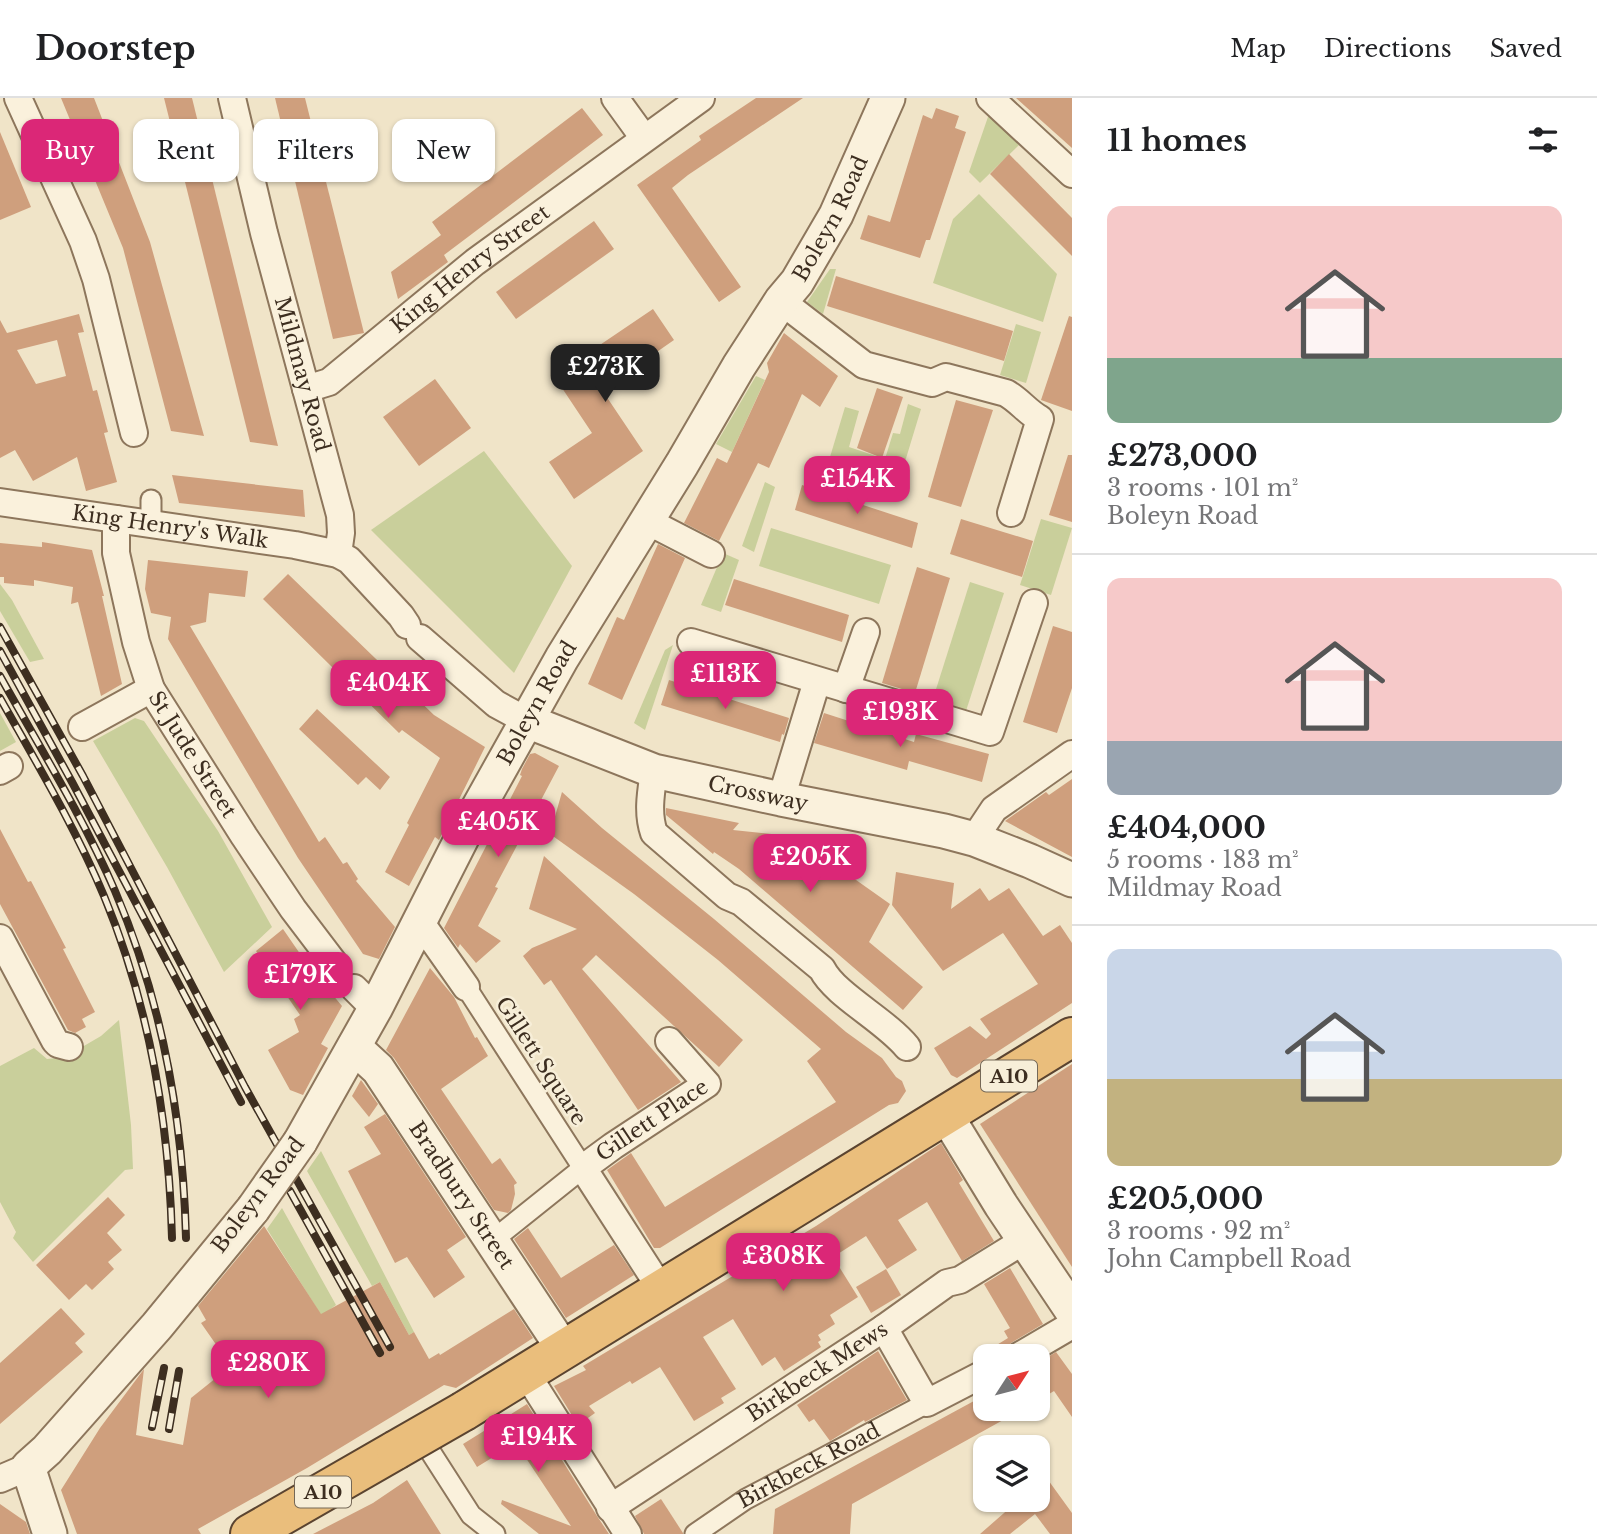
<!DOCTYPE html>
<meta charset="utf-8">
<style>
body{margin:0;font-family:"Libre Baskerville",serif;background:#f2f2f2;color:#202124;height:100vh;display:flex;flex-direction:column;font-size:26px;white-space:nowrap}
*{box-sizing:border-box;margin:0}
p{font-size:23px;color:#757577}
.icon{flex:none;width:38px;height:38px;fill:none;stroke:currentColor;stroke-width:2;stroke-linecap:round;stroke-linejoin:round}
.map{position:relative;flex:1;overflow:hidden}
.panel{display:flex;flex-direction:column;background:#fff;width:525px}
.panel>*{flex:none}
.guide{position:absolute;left:21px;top:21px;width:665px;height:63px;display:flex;gap:14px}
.needle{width:46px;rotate:54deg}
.buttons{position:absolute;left:973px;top:1246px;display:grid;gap:14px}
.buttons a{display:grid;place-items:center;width:77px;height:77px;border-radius:14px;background:#fff;box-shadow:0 2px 5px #0004;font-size:35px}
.price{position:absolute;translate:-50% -60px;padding:0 16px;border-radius:14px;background:#db2777;color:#fff;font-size:23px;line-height:46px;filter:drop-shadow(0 2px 4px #0008)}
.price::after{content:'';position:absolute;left:50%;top:42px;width:21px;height:16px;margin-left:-10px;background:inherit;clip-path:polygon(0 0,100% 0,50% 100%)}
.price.current{background:#222;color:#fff}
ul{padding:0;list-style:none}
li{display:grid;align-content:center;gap:14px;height:371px;padding:0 35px}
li+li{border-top:2px solid #e0e0e0}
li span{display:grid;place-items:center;height:217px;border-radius:14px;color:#555}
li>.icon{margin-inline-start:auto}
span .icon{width:126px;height:126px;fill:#fffc;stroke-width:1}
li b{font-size:30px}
h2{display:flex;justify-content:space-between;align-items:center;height:84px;padding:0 35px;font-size:30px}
.tag{padding:0 24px;border-radius:14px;background:#fff;box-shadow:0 2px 5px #0004;font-size:24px;line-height:63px}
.tag.current{background:#db2777;color:#fff}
header{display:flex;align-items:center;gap:42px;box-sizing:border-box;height:98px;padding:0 35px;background:#fff;border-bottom:2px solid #e0e0e0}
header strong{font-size:33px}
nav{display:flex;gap:38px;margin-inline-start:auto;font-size:24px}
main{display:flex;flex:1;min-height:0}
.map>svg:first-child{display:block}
.green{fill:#c9cf9b}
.building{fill:#cf9f7d;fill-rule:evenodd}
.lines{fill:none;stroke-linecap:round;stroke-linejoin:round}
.pedestrian-casing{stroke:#8d765c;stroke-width:23}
.minor-casing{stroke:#8d765c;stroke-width:30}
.tertiary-casing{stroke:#8d765c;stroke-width:37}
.trunk-casing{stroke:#5b4430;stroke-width:42}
.pedestrian{stroke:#faf1dc;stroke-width:19}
.minor{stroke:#faf1dc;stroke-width:26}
.tertiary{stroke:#faf1dc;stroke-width:33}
.trunk{stroke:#eabe7c;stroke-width:38}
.rail-casing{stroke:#3d2e20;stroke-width:8}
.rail{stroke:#f7eed8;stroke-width:5;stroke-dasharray:16;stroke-linecap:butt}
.tertiary-bridge-casing{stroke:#8d765c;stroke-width:37;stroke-linecap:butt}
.trunk-bridge-casing{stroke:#5b4430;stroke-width:42;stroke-linecap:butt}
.tertiary-bridge{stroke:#faf1dc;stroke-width:33}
.trunk-bridge{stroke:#eabe7c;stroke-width:38}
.labels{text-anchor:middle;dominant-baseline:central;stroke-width:5;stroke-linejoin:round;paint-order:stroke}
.shield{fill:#f7eed8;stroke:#756857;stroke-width:2}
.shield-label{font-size:19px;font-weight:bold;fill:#3d2e20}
.street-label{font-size:21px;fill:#3d2e20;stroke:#f7eed8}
</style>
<header>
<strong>Doorstep</strong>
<nav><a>Map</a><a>Directions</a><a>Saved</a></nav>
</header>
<main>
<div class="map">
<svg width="1072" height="1436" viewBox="0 0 1072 1436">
<rect width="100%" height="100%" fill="#f0e4c8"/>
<!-- green -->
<g class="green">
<polygon points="989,16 1019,47 980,85 969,74"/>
<polygon points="979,96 1057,176 1043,224 933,185 953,121"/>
<polygon points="830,171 836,171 823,216 807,204"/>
<polygon points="1016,226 1041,234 1026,285 1000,277"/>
<polygon points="756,278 765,282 732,354 716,346"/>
<polygon points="908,306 921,311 897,390 827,369 845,309 859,313 849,349 885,361 893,335 900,336"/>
<polygon points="484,353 572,468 514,575 371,432"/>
<polygon points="765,384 775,389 754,454 742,448"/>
<polygon points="1041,421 1072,430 1051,497 1020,487"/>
<polygon points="771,430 891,467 879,506 759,468"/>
<polygon points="723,455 739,462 721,514 701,507"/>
<polygon points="970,484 1004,495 965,616 931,607"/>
<polygon points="0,486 12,502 44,561 30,564 0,513"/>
<polygon points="673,547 645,632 634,625 665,552"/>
<polygon points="0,615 16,644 0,653"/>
<polygon points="135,620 144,623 218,733 272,829 224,874 167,769 93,643"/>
<polygon points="119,922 131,1027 133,1071 125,1072 33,1164 13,1140 16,1134 0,1104 0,968 34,950 47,961 65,959 101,938"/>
<polygon points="321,1053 414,1234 409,1237 380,1184 372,1188 307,1073"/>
<polygon points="282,1110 336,1207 328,1213 350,1263 267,1131"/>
</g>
<!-- building -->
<g class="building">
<polygon points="61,0 94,0 150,144 204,338 171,333 123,150"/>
<polygon points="164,0 192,0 278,348 250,344"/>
<polygon points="275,0 305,0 364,235 333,241"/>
<polygon points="756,0 803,0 688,77 672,90 741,189 719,204 637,87 701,42 699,38"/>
<polygon points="1016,0 1072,0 1072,50"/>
<polygon points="582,10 603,37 444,157 448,164 398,201 391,174 441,137 432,124"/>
<polygon points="936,10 959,18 955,30 966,34 930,142 926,142 920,160 860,141 868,117 890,124 923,17 932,21"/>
<polygon points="0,34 31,109 0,122"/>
<polygon points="1009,56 1072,120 1072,158 990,76"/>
<polygon points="594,123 614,151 516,221 496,194"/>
<polygon points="836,178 1013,233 1004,263 827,208"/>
<polygon points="653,211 674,242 602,292 643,353 574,401 549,364 592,335 554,278"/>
<path d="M79 216 84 234 78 235 93 293 97 292 108 334 104 335 117 384 86 393 77 359 33 383 15 352 0 360V222L7 235ZM57 242 66 278 36 286 17 252Z"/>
<polygon points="1069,218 1072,219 1072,313 1041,302"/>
<polygon points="784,235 838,278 820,309 802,296 769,370 758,365 719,443 684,425 717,360 727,365 769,274 767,265"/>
<polygon points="435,281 471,330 419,368 383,319"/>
<polygon points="877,290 903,299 882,360 857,350"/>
<polygon points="956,302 993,312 961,409 928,399"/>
<polygon points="1068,357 1072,357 1072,424 1049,417"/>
<polygon points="172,377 303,392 305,419 179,405"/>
<polygon points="802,387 918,425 912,450 795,412"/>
<polygon points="961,421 1033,443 1022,479 950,456"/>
<polygon points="42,444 92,452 104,498 102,498 122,586 101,598 78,504 71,506 73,489 34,482 34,488 4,485 4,479 0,479 0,445 42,449"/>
<polygon points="658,446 685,460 622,602 588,586 617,519 624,522"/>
<polygon points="148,462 248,473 245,499 209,495 206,524 190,528 319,744 325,739 343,766 347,764 358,781 356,783 395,829 379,861 363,856 298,760 168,541 171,519 151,515 145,491"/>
<polygon points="917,469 950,480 915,595 882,585"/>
<polygon points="288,476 434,617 485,649 439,742 435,739 409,788 385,774 409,727 407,725 440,660 402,632 399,635 263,501"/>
<polygon points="734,481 849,517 842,544 725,507"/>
<polygon points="1053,528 1072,534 1072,590 1057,635 1023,624"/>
<polygon points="669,582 789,620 784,637 782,636 780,644 661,607"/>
<polygon points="317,611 390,679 380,692 366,679 358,687 299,631"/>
<polygon points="824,615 914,644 916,636 989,656 982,684 909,663 907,672 814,645"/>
<polygon points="535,655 559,668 495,789 498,790 478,828 501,843 476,865 460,846 458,850 444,830 522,678 520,677 522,671 530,656"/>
<polygon points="1072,681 1072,759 1005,723 1046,694 1049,697"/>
<polygon points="562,694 602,730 714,821 846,934 882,960 896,979 902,983 906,993 898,1005 889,1007 660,1150 654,1150 607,1072 631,1055 665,1109 836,1004 807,963 821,951 718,862 634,796 550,736"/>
<polygon points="666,710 739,725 733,732 836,743 832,765 890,806 869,844 923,889 903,912 739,771 714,754 713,756 666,717"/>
<polygon points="0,731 28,784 31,783 66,850 63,851 95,914 82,921 86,929 75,935 68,932 0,806"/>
<polygon points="544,758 743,942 719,969 596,857 582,871 681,984 638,1012 551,882 544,887 523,858 532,850 577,831 529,811"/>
<polygon points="896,774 954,785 951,811 980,790 989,803 1009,790 1043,838 1060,827 1072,845 1072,905 957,980 951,977 934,950 970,928 986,941 991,936 980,921 1038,886 1003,835 943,873 892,807"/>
<polygon points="283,831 329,898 332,896 342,908 321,946 328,950 303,997 290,992 268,952 299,934 294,921 300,917 256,853"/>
<polygon points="430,870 454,899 475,940 477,939 488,958 441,991 492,1066 500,1060 517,1085 514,1087 515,1096 511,1112 508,1115 494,1112 394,960 386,952"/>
<polygon points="1072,966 1072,1169 980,1026"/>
<polygon points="361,982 378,1006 369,1019 352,998"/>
<polygon points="385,1016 466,1139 447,1152 465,1179 434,1200 407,1159 395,1165 348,1073 381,1056 364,1029"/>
<polygon points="941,1045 963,1082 959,1085 994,1143 962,1163 927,1104 898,1122 917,1152 887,1171 866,1138 833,1159 858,1199 830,1217 835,1226 818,1237 821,1242 818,1244 821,1249 784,1273 775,1259 762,1268 733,1221 703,1239 736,1291 721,1300 724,1305 694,1323 660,1269 632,1286 630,1283 589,1308 595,1315 578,1327 554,1288 586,1272 583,1268 816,1128"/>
<polygon points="108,1099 125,1117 107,1135 122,1152 108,1164 114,1171 92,1192 86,1186 69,1202 36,1167"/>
<polygon points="264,1128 321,1216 380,1184 409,1237 414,1234 429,1261 439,1255 440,1257 514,1211 533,1240 456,1290 444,1287 307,1370 198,1431 201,1436 77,1436 61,1392 100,1330 144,1271 136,1337 183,1347 191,1300 231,1268 201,1225 206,1222 198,1208"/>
<polygon points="528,1130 561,1180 614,1147 634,1177 566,1220 514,1141"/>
<polygon points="1010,1170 1043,1226 1011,1245 1005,1251 1003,1258 979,1258 1008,1240 1004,1233 1010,1230 984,1186"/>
<polygon points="886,1171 901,1197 871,1215 856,1189"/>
<polygon points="61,1210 85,1236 75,1245 83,1254 0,1326 0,1265"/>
<polygon points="878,1253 907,1302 865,1324 864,1322 830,1343 814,1321 809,1324 797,1307"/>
<polygon points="1056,1254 1072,1276 1072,1319 1054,1293 1044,1299 1038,1289 1038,1265"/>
<polygon points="985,1297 985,1311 1023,1311 852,1406 850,1436 773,1436 775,1411"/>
<polygon points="527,1306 597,1418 609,1436 539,1436 501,1406 502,1402 571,1428 516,1345 477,1369 463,1346"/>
<polygon points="1038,1368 1072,1415 1072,1436 1050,1436 1035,1416 1010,1436 980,1436 1019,1402 1038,1402"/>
<polygon points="407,1382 441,1436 313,1436 373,1405"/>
<polygon points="661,1401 683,1435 683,1436 644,1436 635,1418"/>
<polygon points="0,1406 26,1424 30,1436 0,1436"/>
</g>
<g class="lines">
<!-- pedestrian casing -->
<g class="pedestrian-casing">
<g id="pedestrian">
<polyline points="151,426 151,402"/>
<polyline points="466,889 583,1070 493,1142"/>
<polyline points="421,1339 471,1417 495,1436"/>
<path id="s1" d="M695 1436 746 1401 927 1305"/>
</g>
</g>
<!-- minor casing -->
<g class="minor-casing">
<g id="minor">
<polyline points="18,0 83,143 96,181 134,335"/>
<path id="s2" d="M232 0 264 135 340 417 341 435 338 456"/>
<polyline points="615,0 644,40"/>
<polyline points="990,0 1072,76"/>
<path d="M781 203 864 267 932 285 946 279 1006 295C1019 302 1027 314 1040 321L1011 415"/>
<path id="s3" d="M306 291 329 284 475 164 701 0"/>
<path id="s4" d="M0 404 295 447 338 456 349 462 401 518 407 527"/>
<path id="s5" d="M116 421V455L136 544 151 591 244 738 293 811 334 865"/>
<polyline points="647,423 711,456"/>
<polyline points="420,540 496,606 527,623"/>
<polyline points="691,544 990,634 1034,505"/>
<polyline points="846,591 866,534"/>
<polyline points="82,629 151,591"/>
<polyline points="0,673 9,668"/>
<path d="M654 673C651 694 647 715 654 735L727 798 741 804 822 871C835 897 885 922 907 949"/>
<polyline points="781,701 817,583"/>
<polyline points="974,741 994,711 1072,656"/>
<polyline points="421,825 466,889"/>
<polyline points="0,840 55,943 58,946 69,949"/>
<polyline points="354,890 375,911"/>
<path id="s6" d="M661 1191 583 1070 613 1048 707 986 669 943"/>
<polyline points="884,1230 927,1305 985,1275"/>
<polyline points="1019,1258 1072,1227"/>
<polyline points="526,1275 628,1436"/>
<polyline points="0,1381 28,1369"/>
<path id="s7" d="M610 1410 884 1230 947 1185 960 1182 1025 1142"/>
</g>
</g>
<!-- tertiary casing -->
<g class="tertiary-casing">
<g id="tertiary">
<path id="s8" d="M527 623 654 673 781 701 944 733 974 741 1030 763 1072 782"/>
<path id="s9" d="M354 949 378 971 564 1252"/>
<polyline points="946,1017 1001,1107 1072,1213"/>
<path id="s10" d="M300 1044 375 911 468 728 562 560 682 366 739 268 781 203 797 184 836 117 888 0"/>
<polyline points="50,1436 28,1369 47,1352 157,1228 253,1111"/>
</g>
</g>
<!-- trunk casing -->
<g class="trunk-casing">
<g id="trunk">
<polyline points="464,1313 1072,939"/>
<polyline points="250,1436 396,1352"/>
</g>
</g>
<!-- pedestrian -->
<use href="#pedestrian" class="pedestrian"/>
<!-- minor -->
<use href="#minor" class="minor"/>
<!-- tertiary -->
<use href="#tertiary" class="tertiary"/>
<!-- trunk -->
<use href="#trunk" class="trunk"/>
<!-- rail casing -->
<g class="rail-casing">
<g id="rail">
<polyline points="0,529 83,678 245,989 390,1249"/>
<polyline points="0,553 72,684 241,1004"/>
<path d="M0 578C39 648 83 719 115 793 162 903 183 1021 186 1140"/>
<path d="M0 600C36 664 75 729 104 798 149 907 169 1023 172 1140"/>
<polyline points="290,1093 380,1255"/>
<polyline points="152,1329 164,1270"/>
<polyline points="169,1331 179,1273"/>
</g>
</g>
<!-- rail -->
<use href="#rail" class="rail"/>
<!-- tertiary-bridge casing -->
<g class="tertiary-bridge-casing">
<polyline id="tertiary-bridge" points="253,1111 300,1044"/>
</g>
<!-- trunk-bridge casing -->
<g class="trunk-bridge-casing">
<polyline id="trunk-bridge" points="396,1352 464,1313"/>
</g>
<!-- tertiary-bridge -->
<use href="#tertiary-bridge" class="tertiary-bridge"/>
<!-- trunk-bridge -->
<use href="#trunk-bridge" class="trunk-bridge"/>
</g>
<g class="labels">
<!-- shield labels -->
<g class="shield">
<rect x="981" y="962.5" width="56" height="31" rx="5"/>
<rect x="295" y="1378.5" width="56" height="31" rx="5"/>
</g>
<g class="shield-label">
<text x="1009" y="978">A10</text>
<text x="323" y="1394">A10</text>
</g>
<!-- street labels -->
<g class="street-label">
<text stroke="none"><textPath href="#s10" startOffset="1066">Boleyn Road</textPath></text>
<text stroke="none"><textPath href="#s3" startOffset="205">King Henry Street</textPath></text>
<text stroke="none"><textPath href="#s2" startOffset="285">Mildmay Road</textPath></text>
<text stroke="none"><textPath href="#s4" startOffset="172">King Henry's Walk</textPath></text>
<text stroke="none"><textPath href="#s10" startOffset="499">Boleyn Road</textPath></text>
<text stroke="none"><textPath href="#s5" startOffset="252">St Jude Street</textPath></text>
<text stroke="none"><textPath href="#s8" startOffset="243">Crossway</textPath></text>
<text transform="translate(541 963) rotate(57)">Gillett Square</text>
<text stroke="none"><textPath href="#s6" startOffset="228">Gillett Place</textPath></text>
<text transform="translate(258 1097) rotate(-53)">Boleyn Road</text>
<text stroke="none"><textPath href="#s9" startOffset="184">Bradbury Street</textPath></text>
<text stroke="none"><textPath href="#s7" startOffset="248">Birkbeck Mews</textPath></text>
<text stroke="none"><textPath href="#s1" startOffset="133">Birkbeck Road</textPath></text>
</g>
</g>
</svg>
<div class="buttons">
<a><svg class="needle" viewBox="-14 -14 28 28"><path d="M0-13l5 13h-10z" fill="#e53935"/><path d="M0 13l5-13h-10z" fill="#757577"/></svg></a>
<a><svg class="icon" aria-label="layers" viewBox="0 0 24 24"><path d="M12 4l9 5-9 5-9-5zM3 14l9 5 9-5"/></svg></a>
</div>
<b class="price current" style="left:605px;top:306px">£273K</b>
<b class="price" style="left:857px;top:418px">£154K</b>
<b class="price" style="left:725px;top:613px">£113K</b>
<b class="price" style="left:388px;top:622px">£404K</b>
<b class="price" style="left:900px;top:651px">£193K</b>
<b class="price" style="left:498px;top:761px">£405K</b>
<b class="price" style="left:810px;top:796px">£205K</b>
<b class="price" style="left:300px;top:914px">£179K</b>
<b class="price" style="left:783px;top:1195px">£308K</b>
<b class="price" style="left:268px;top:1302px">£280K</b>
<b class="price" style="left:538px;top:1376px">£194K</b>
<div class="guide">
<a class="tag current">Buy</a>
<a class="tag">Rent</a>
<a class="tag">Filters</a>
<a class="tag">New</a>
</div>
</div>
<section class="panel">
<h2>11 homes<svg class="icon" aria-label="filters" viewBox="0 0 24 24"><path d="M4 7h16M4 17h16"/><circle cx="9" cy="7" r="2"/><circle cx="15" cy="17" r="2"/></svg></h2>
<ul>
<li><span style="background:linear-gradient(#f6c9c9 70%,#7fa58c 0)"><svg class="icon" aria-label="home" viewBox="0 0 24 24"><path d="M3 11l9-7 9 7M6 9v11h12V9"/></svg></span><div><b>£273,000</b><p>3 rooms · 101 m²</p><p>Boleyn Road</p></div></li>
<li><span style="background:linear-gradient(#f6c9c9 75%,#9aa5b1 0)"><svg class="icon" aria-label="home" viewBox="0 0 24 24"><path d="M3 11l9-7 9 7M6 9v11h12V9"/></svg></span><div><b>£404,000</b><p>5 rooms · 183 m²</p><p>Mildmay Road</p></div></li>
<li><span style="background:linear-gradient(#c9d6e8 60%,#c2b280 0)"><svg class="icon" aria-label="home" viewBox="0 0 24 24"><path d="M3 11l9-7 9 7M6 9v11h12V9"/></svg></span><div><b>£205,000</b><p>3 rooms · 92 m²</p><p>John Campbell Road</p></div></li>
</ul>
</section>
</main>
